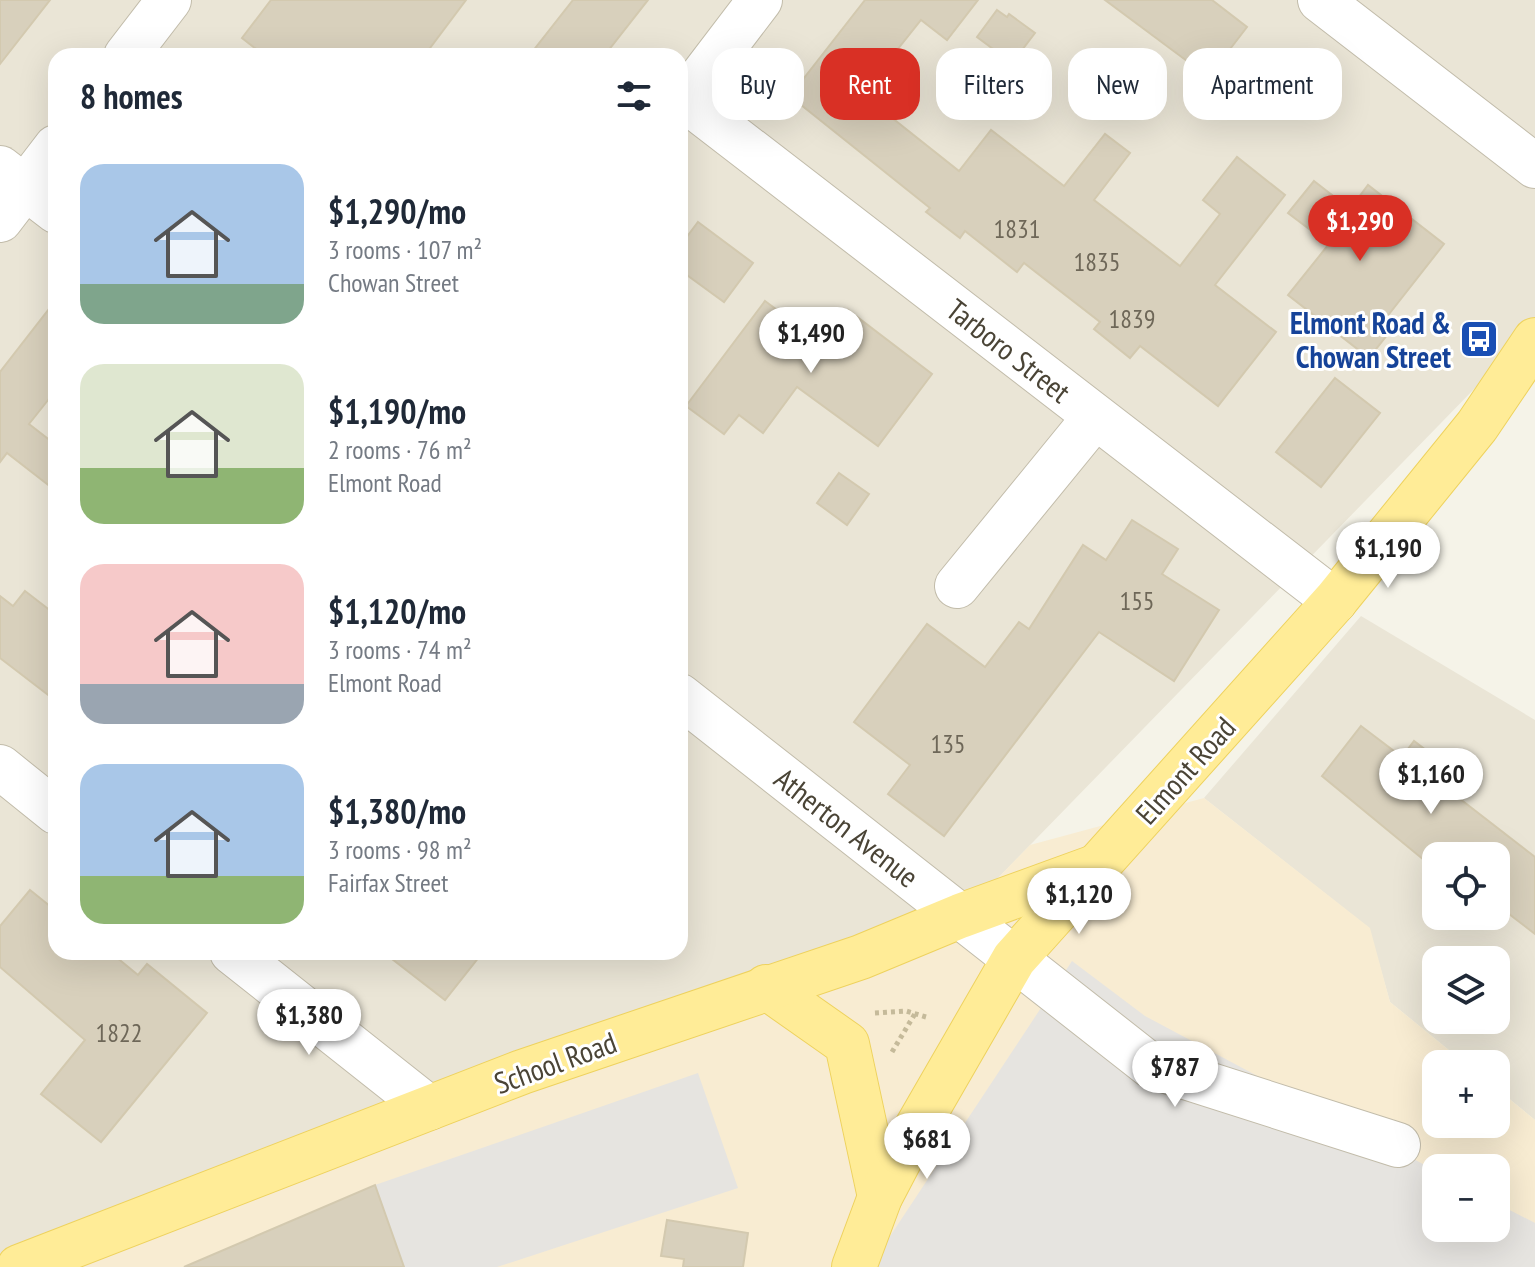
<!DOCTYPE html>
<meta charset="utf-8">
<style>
body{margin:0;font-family:"PT Sans Narrow",sans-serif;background:#f6f6f7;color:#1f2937;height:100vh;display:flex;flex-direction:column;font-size:30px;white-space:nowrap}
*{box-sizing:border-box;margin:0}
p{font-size:26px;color:#747a83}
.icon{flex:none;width:44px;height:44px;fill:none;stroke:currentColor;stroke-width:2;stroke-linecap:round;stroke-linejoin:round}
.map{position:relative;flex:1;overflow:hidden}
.drawer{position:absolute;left:48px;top:48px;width:640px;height:912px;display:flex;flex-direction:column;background:#fff;border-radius:24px;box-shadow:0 8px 32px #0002}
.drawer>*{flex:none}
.hud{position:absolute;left:712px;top:48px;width:702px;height:72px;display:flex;gap:16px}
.fabs{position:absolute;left:1422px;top:842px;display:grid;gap:16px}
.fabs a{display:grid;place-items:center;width:88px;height:88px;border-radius:16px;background:#fff;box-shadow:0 8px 32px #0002;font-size:40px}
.price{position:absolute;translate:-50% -68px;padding:0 18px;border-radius:28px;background:#fff;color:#222;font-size:26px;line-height:52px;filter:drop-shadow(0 2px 4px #0008)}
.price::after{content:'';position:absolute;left:50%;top:48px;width:24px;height:18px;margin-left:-12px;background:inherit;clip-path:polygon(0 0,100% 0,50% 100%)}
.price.selected{background:#d93025;color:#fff}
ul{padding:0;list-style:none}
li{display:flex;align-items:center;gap:24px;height:200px;padding:0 32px}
li span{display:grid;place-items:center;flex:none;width:224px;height:160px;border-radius:24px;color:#555}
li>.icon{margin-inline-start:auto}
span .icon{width:96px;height:96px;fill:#fffc;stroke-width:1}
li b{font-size:34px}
h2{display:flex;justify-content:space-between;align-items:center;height:96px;padding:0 32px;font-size:34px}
.tag{padding:0 28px;border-radius:24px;background:#fff;box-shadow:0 8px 32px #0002;font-size:28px;line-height:72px}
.tag.selected{background:#d93025;color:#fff}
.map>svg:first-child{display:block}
.residential{fill:#eae5d6;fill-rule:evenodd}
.commercial{fill:#f8ecd2;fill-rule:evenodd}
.parking{fill:#e6e4e0}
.building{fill:#d8d0bc;stroke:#d3c9af;stroke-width:2}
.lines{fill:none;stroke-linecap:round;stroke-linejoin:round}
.minor-casing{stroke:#c2bcaa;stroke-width:46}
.major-casing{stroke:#eed25e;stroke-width:46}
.path{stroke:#c5ba9a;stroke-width:5;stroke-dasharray:4 4;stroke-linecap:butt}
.minor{stroke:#fff;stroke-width:44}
.major{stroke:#ffec97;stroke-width:44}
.labels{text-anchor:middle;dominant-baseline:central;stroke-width:6;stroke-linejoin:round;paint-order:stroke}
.number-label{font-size:26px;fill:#6e6758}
.transit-label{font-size:30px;font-weight:bold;fill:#164399;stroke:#fff;text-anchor:end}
.street-label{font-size:30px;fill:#4a4436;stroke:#fff}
</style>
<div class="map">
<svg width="1535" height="1267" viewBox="0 0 1535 1267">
<rect width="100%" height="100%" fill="#f5f3e8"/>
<!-- residential -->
<g class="residential">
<path d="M0 0H1535V360L1514 348 997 879 17 1267H0ZM56 56H680V952H56Z"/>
<path d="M1361 616 1535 720V1120L1496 1088V1064H1466L1390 1002 1369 928 1204 798ZM1436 856H1496V916H1436ZM1436 960H1496V1020H1436Z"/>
</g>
<!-- commercial -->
<path class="commercial" d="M1204 798 1370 928 1390 1002 1466 1064H1436V1124H1496V1088L1535 1120V1267H17L997 879 1030 845ZM1436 1168H1496V1228H1436Z"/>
<!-- parking -->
<g class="parking">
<polygon points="1072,961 1145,1016 1436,1171 1436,1228 1496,1228 1496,1203 1535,1223 1535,1267 875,1267 877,1256"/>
<polygon points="698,1073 738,1188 497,1267 404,1267 375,1185"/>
</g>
<!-- building -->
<g class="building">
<polygon points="0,0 50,0 0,64"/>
<polygon points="271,0 466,0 424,56 265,56 242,38"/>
<polygon points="573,0 648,0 604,56 529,56"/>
<polygon points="865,0 978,0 947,40 921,20 862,94 959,171 991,130 1064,186 1105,134 1130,153 1094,200 1180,266 1220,214 1203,200 1237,157 1285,195 1215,285 1276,332 1218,406 1140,346 1130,358 1094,329 1100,322 1024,263 1017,272 965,231 960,238 926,212 930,208 790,96"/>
<polygon points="1105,0 1212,0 1247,27 1217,66 1200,54 1191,64"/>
<polygon points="997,10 1007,17 1009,14 1035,33 1012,63 977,37"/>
<polygon points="1314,181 1350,209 1368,185 1444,244 1386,318 1395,325 1369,358 1288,295 1329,244 1288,213"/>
<polygon points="698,222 753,263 724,302 680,270 680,246"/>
<polygon points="56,300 56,390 29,424 56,445 56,491 7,453 0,462 0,372"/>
<polygon points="765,301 823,344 848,310 932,374 878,446 797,387 763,433 739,415 724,434 686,406"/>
<polygon points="1335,378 1380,413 1321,487 1276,452"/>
<polygon points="839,473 869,494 847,525 817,503"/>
<polygon points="1132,520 1178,549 1162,574 1219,610 1174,681 1099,632 944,836 888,794 910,765 854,722 927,624 985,667 1019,622 1029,629 1083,545 1106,560"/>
<polygon points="25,591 56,615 56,701 0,658 0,596 13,606"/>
<polygon points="1361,726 1402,757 1414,741 1444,764 1433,778 1535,857 1535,934 1496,904 1496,856 1436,856 1436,870 1322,776"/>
<polygon points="30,890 56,911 56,952 110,952 138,975 147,964 207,1013 101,1142 41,1094 85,1040 0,967 0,926"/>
<polygon points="383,952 483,952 445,1000"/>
<polygon points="375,1185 404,1267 184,1267"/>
<polygon points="667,1220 748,1233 743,1267 683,1267 684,1259 661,1256"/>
</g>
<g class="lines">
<!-- minor casing -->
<g class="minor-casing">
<g id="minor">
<polyline points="1320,0 1535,166"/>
<polyline points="126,56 169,0"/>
<polyline points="684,99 1335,601"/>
<polyline points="680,105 760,0"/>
<polyline points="0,168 56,211"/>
<polyline points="0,220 56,147"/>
<polyline points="957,586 1095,417"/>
<polyline points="680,696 1151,1066 1398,1145"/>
<polyline points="0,767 56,812"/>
<polyline points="232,952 429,1108"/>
</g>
</g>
<!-- major casing -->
<g class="major-casing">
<g id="major">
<polyline points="766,987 847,1044 880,1197"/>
<polyline points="19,1267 522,1072 861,957 960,916 1092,868"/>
<polyline points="854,1267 880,1197 913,1134 1014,959 1335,601 1477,426 1535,340"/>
</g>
</g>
<!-- path -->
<g class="path">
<polyline points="875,1013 906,1011 926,1017"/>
<polyline points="892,1052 916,1012"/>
</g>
<!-- minor -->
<use href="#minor" class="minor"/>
<!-- major -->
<use href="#major" class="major"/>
</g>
<!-- icons -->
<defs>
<g id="bus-square" transform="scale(2)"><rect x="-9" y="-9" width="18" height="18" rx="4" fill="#1a4fb4" stroke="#fff"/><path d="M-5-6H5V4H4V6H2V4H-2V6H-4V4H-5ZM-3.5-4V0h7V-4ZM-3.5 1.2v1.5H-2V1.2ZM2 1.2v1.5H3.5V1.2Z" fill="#fff"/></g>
</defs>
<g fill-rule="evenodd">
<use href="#bus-square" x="1479" y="339"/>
</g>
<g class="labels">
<!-- number labels -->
<g class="number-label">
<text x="1017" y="228">1831</text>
<text x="1097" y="261">1835</text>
<text x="1132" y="318">1839</text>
<text x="1137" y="600">155</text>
<text x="948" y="743">135</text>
<text x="119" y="1032">1822</text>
</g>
<!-- transit labels -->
<g class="transit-label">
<text x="1451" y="322">Elmont Road &amp;<tspan x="1451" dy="34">Chowan Street</tspan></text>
</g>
<!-- street labels -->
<g class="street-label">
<text transform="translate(1009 350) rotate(38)">Tarboro Street</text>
<text transform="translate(1185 770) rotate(-48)">Elmont Road</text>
<text transform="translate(847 827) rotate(38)">Atherton Avenue</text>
<text transform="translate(555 1062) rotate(-20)">School Road</text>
</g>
</g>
</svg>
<div class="fabs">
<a><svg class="icon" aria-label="locate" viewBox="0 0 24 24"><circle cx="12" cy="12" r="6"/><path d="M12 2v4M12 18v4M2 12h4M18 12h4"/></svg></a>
<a><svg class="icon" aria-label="layers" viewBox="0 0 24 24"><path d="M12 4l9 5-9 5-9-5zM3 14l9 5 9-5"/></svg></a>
<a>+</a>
<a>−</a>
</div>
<b class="price selected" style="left:1360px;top:263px">$1,290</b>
<b class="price" style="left:811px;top:375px">$1,490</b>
<b class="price" style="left:1388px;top:590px">$1,190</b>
<b class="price" style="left:1431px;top:816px">$1,160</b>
<b class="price" style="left:1079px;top:936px">$1,120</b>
<b class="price" style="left:309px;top:1057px">$1,380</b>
<b class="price" style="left:1175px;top:1109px">$787</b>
<b class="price" style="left:927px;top:1181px">$681</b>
<div class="hud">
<a class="tag">Buy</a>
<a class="tag selected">Rent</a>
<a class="tag">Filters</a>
<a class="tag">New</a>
<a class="tag">Apartment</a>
</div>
<section class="drawer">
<h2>8 homes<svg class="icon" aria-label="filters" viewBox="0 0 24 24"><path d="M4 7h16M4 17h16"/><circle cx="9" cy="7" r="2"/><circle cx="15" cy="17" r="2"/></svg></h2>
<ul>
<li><span style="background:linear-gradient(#a9c7e8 75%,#7fa58c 0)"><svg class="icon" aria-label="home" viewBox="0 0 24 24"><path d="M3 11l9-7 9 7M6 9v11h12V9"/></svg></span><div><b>$1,290/mo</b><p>3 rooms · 107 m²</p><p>Chowan Street</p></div></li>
<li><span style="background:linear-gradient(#dfe7d0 65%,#8fb573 0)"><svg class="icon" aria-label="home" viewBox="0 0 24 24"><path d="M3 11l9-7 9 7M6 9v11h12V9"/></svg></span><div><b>$1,190/mo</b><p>2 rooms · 76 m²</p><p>Elmont Road</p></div></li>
<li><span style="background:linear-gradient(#f6c9c9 75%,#9aa5b1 0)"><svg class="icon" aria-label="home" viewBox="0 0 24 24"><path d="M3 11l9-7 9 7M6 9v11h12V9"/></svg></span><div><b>$1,120/mo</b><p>3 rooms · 74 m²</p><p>Elmont Road</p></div></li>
<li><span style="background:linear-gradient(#a9c7e8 70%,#8fb573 0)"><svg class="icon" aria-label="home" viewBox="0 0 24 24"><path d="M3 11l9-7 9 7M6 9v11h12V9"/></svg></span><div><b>$1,380/mo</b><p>3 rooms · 98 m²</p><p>Fairfax Street</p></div></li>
</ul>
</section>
</div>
